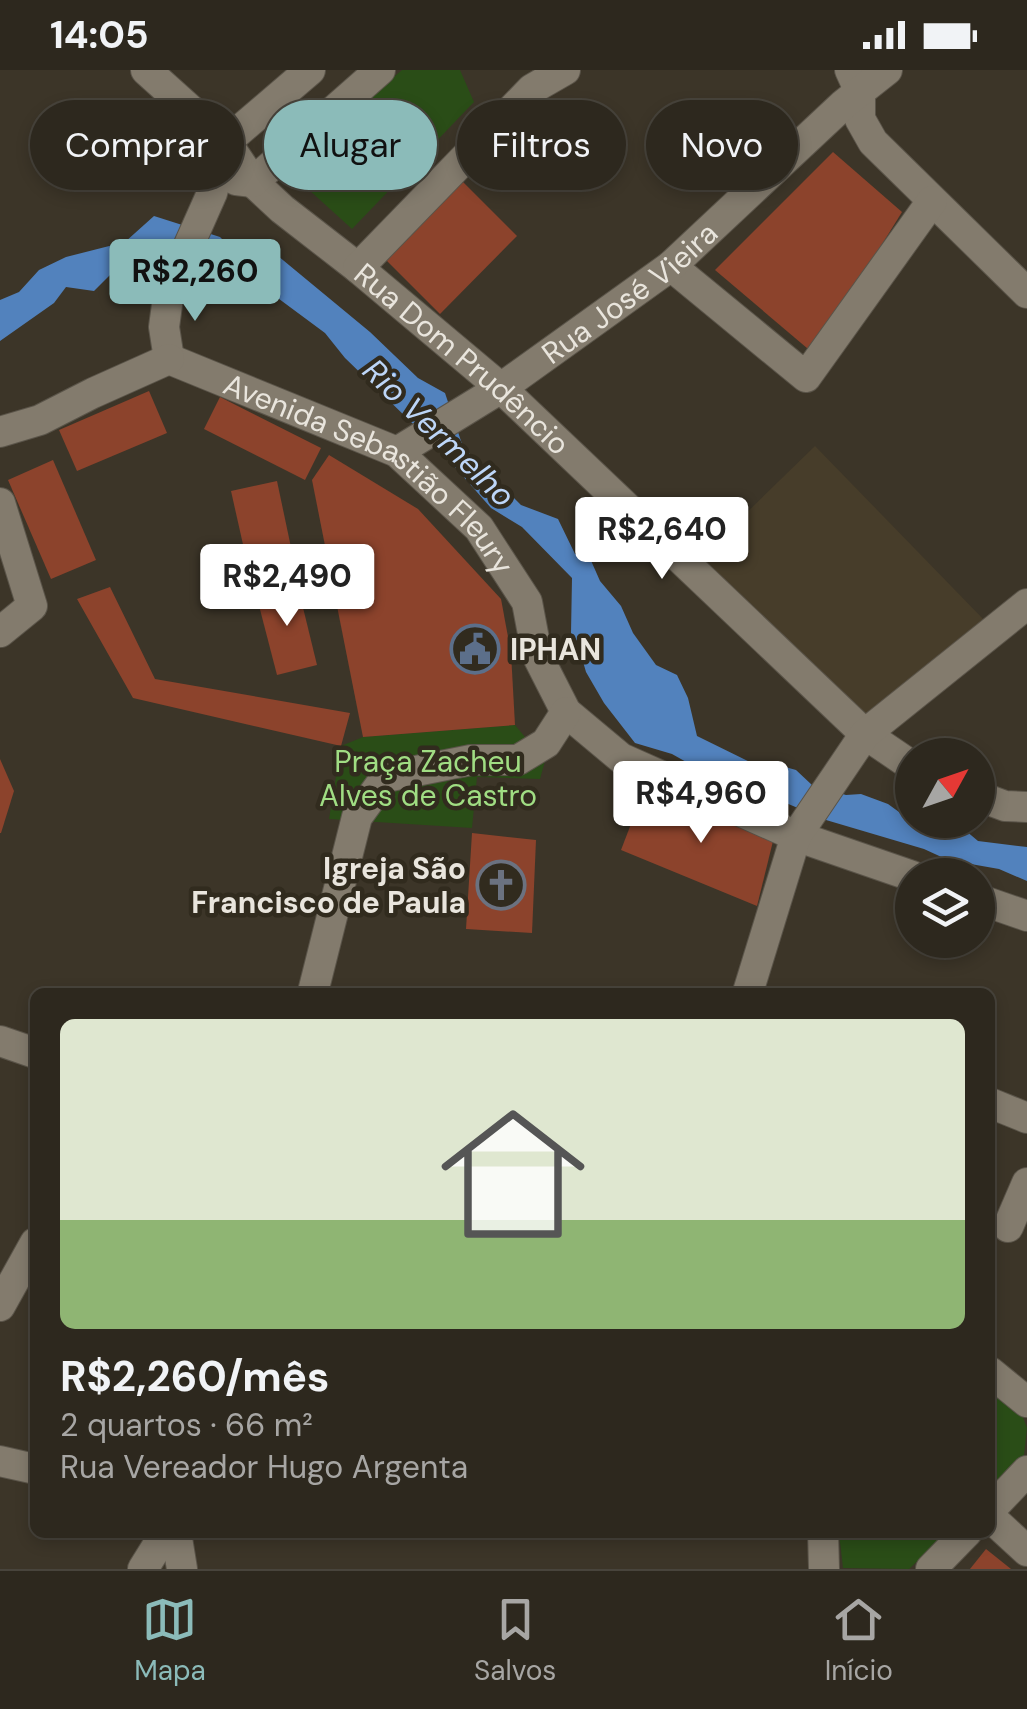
<!DOCTYPE html>
<html lang="pt">
<meta charset="utf-8">
<style>
body{margin:0;font-family:"DM Sans",sans-serif;background:#353027;color:#f1f3f6;height:100vh;display:flex;flex-direction:column;font-size:38px;white-space:nowrap}
*{box-sizing:border-box;margin:0}
p{font-size:32px;color:#a7a6a4}
.icon{flex:none;width:55px;height:55px;fill:none;stroke:currentColor;stroke-width:2;stroke-linecap:round;stroke-linejoin:round}
.map{position:relative;flex:1;overflow:hidden}
.side{position:absolute;left:30px;top:918px;width:965px;height:550px;display:flex;flex-direction:column;background:#2d281e;border-radius:15px;box-shadow:0 5px 15px #0003,0 0 0 2px #48443c}
.side>*{flex:none}
.top-card{position:absolute;left:30px;top:30px;width:968px;height:90px;display:flex;gap:20px}
.needle{width:65px;rotate:50deg}
.fabs{position:absolute;left:895px;top:668px;display:grid;gap:20px}
.fabs a{display:grid;place-items:center;width:100px;height:100px;border-radius:50%;background:#2d281e;box-shadow:0 5px 15px #0003,0 0 0 2px #48443c;font-size:50px}
.price{position:absolute;translate:-50% -85px;padding:0 22px;border-radius:10px;background:#fff;color:#222;font-size:32px;line-height:65px;filter:drop-shadow(0 2px 5px #0008)}
.price::after{content:'';position:absolute;left:50%;top:60px;width:30px;height:22px;margin-left:-15px;background:inherit;clip-path:polygon(0 0,100% 0,50% 100%)}
.price.on{background:#8bbbb9;color:#111}
ul{padding:0;list-style:none}
li{display:grid;align-content:center;gap:20px;height:530px;padding:0 30px}
li+li{border-top:2px solid #48443c}
li span{display:grid;place-items:center;height:310px;border-radius:15px;color:#555}
li>.icon{margin-inline-start:auto}
span .icon{width:180px;height:180px;fill:#fffc;stroke-width:1}
li b{font-size:42px}
.tag{padding:0 35px;border-radius:45px;background:#2d281e;box-shadow:0 5px 15px #0003,0 0 0 2px #48443c;font-size:35px;line-height:90px}
.tag.on{background:#8bbbb9;color:#111}
.status{display:flex;justify-content:space-between;align-items:center;height:70px;padding:0 50px;background:#2d281e;direction:ltr}
.status svg{height:28px;fill:currentColor}
.dock{display:flex;justify-content:space-around;align-items:center;height:140px;border-top:2px solid #48443c;background:#2d281e;font-size:28px;color:#a7a6a4}
.dock a{display:grid;justify-items:center;gap:5px}
.dock .on{color:#8bbbb9}
.map>svg:first-child{display:block}
.built{fill:#473d2a}
.green{fill:#2a4d17}
.water{fill:#5282bd}
.building{fill:#8c432c}
.lines{fill:none;stroke-linecap:round;stroke-linejoin:round}
.minor-casing{stroke:#5a5449;stroke-width:32}
.minor{stroke:#837b6d;stroke-width:30}
.labels{text-anchor:middle;dominant-baseline:central;stroke-width:9;stroke-linejoin:round;paint-order:stroke}
.street-label{font-size:30px;fill:#e9e5dd;stroke:#312b1e}
.poi-label{font-size:30px;font-weight:bold;fill:#e9e5dd;stroke:#312b1e;text-anchor:start}
.park-label{font-size:30px;fill:#a0dd83;stroke:#312b1e}
.water-label{font-size:32px;font-style:italic;fill:#bdd6f8;stroke:#312b1e}
</style>
<div class="status"><b>14:05</b><svg viewBox="0 0 49 12"><path d="M0 12V9h3v3zM5 12V6h3v6zM10 12V3h3v9zM15 12V0h3v12zM26 1h20v11H26zM47 4h2v5h-2z"/></svg></div>
<div class="map">
<svg width="1027" height="1499" viewBox="0 0 1027 1499">
<rect width="100%" height="100%" fill="#3c3528"/>
<!-- built -->
<polygon class="built" points="815,376 987,553 859,654 697,499 703,485"/>
<!-- green -->
<g class="green">
<polygon points="402,0 460,0 474,32 352,159 286,99"/>
<polygon points="515,655 545,691 540,709 477,707 472,758 329,749 341,676 363,667"/>
<polygon points="990,1311 1018,1334 1027,1358 1024,1385 990,1420"/>
<polygon points="839,1463 947,1463 909,1499 843,1498"/>
</g>
<!-- water -->
<path class="water" d="M154 146 220 167 240 187 272 181 370 262 418 308 445 323 463 377 521 435 558 449 575 484 589 486 600 511 621 536 633 563 656 595 677 605 688 628 697 666 758 696 771 693 796 700 812 715 846 725 861 724 888 734 917 755H959L978 771 1027 777V811L999 799 948 790 924 779 826 750 779 730 732 713 725 705 688 693 672 684 635 673 604 633 586 602 577 571 571 563 572 508 522 457 491 438 440 380 345 288 325 263 271 223 257 199C252 200 246 203 241 202 221 200 216 183 193 197L141 188H127L94 221 66 217 54 233 0 271V230L19 222 39 200 66 187 125 172Z"/>
<!-- building -->
<g class="building">
<polygon points="833,82 902,142 814,284 715,200"/>
<polygon points="461,110 517,166 440,244 384,188"/>
<polygon points="149,321 167,363 77,401 59,360"/>
<polygon points="220,327 321,378 305,410 204,359"/>
<polygon points="329,385 418,439 501,529 511,583 515,655 363,667 312,410"/>
<polygon points="53,390 96,490 51,509 8,410"/>
<polygon points="277,411 296,501 251,510 231,421"/>
<polygon points="297,513 317,595 277,605 256,524"/>
<polygon points="110,517 155,609 350,643 341,676 133,628 77,529"/>
<polygon points="0,689 14,721 1,763 0,763"/>
<polygon points="644,720 775,763 757,836 621,780"/>
<polygon points="472,763 536,770 532,863 466,859"/>
<polygon points="986,1479 1011,1499 970,1499"/>
</g>
<g class="lines">
<!-- minor casing -->
<g class="minor-casing">
<g id="minor">
<path id="s1" d="M146 0 226 72 253 112 282 139 358 198 501 318 865 664 912 696"/>
<polyline points="850,0 860,22 860,49 873,72 1027,223"/>
<polyline points="236,110 253,112 380,0"/>
<polyline points="671,196 806,307 932,131"/>
<polyline points="358,198 532,19 565,0"/>
<path id="s2" d="M169 289 397 382 479 458 527 532 537 585 566 642 621 688 796 766 912 806"/>
<polyline points="169,289 164,257 169,220 212,123 226,72 310,0"/>
<polyline points="0,362 40,350 93,323 169,289"/>
<path id="s3" d="M397 382 501 318 671 196 844 34 887 0"/>
<polyline points="0,433 32,536 0,562"/>
<polyline points="978,726 1005,736 1027,737"/>
<polyline points="978,829 1027,846"/>
<polyline points="313,922 357,747 386,707 471,690 518,690 546,673 566,642"/>
<polyline points="748,922 796,766 865,664 1027,534"/>
<polyline points="0,971 35,983"/>
<polyline points="990,1033 1027,1048"/>
<polyline points="1008,1157 1027,1113"/>
<polyline points="0,1236 35,1173"/>
<polyline points="990,1302 1027,1332"/>
<polyline points="0,1391 35,1399"/>
<polyline points="990,1440 1027,1401"/>
<polyline points="990,1447 1027,1481"/>
<polyline points="176,1462 182,1499"/>
<polyline points="823,1462 824,1499"/>
<polyline points="143,1499 166,1462"/>
<polyline points="931,1499 967,1462"/>
</g>
</g>
<!-- minor -->
<use href="#minor" class="minor"/>
</g>
<!-- icons -->
<defs>
<g id="civic-ring" transform="scale(2.5)"><circle r="9.5" fill="#312b1e" stroke="#5c6f8a" stroke-width="1.5"/><path d="M-.6-6.5H3V-4.5H.6V-3L4-1V1h2V6H-6V1h2V-1L-.6-3ZM-1.2 2.5V6h2.4V2.5Z" fill="#5c6f8a"/></g>
<g id="church-ring" transform="scale(2.5)"><circle r="9.5" fill="#312b1e" stroke="#6b7280" stroke-width="1.5"/><path d="M-1.2-6h2.4v3.5h3.3v2.4h-3.3V6h-2.4V-.1h-3.3v-2.4h3.3Z" fill="#6b7280"/></g>
</defs>
<g fill-rule="evenodd">
<use href="#civic-ring" x="475" y="579"/>
<use href="#church-ring" x="501" y="815"/>
</g>
<g class="labels">
<!-- street labels -->
<g class="street-label">
<text stroke="none"><textPath href="#s3" startOffset="282">Rua José Vieira</textPath></text>
<text stroke="none"><textPath href="#s1" startOffset="430">Rua Dom Prudêncio</textPath></text>
<text stroke="none"><textPath href="#s2" startOffset="235">Avenida Sebastião Fleury</textPath></text>
</g>
<!-- poi labels -->
<g class="poi-label">
<text x="510" y="579">IPHAN</text>
<text x="466" y="798" text-anchor="end">Igreja São<tspan x="466" dy="34">Francisco de Paula</tspan></text>
</g>
<!-- park labels -->
<g class="park-label">
<text x="428" y="691">Praça Zacheu<tspan x="428" dy="34">Alves de Castro</tspan></text>
</g>
<!-- water labels -->
<g class="water-label">
<text transform="translate(439 363) rotate(44)">Rio Vermelho</text>
</g>
</g>
</svg>
<div class="fabs">
<a><svg class="needle" viewBox="-14 -14 28 28"><path d="M0-13l5 13h-10z" fill="#e53935"/><path d="M0 13l5-13h-10z" fill="#a7a6a4"/></svg></a>
<a><svg class="icon" aria-label="layers" viewBox="0 0 24 24"><path d="M12 4l9 5-9 5-9-5zM3 14l9 5 9-5"/></svg></a>
</div>
<b class="price on" style="left:195px;top:254px">R$2,260</b>
<b class="price" style="left:662px;top:512px">R$2,640</b>
<b class="price" style="left:287px;top:559px">R$2,490</b>
<b class="price" style="left:701px;top:776px">R$4,960</b>
<div class="top-card">
<a class="tag">Comprar</a>
<a class="tag on">Alugar</a>
<a class="tag">Filtros</a>
<a class="tag">Novo</a>
</div>
<section class="side">
<ul>
<li><span style="background:linear-gradient(#dfe7d0 65%,#8fb573 0)"><svg class="icon" aria-label="home" viewBox="0 0 24 24"><path d="M3 11l9-7 9 7M6 9v11h12V9"/></svg></span><div><b>R$2,260/mês</b><p>2 quartos · 66 m²</p><p>Rua Vereador Hugo Argenta</p></div></li>
</ul>
</section>
</div>
<nav class="dock">
<a class="on"><svg class="icon" aria-label="map" viewBox="0 0 24 24"><path d="M3 6l6-2 6 2 6-2v14l-6 2-6-2-6 2zM9 4v14M15 6v14"/></svg>Mapa</a>
<a><svg class="icon" aria-label="saved" viewBox="0 0 24 24"><path d="M7 4h10v16l-5-4-5 4z"/></svg>Salvos</a>
<a><svg class="icon" aria-label="home" viewBox="0 0 24 24"><path d="M3 11l9-7 9 7M6 9v11h12V9"/></svg>Início</a>
</nav>
